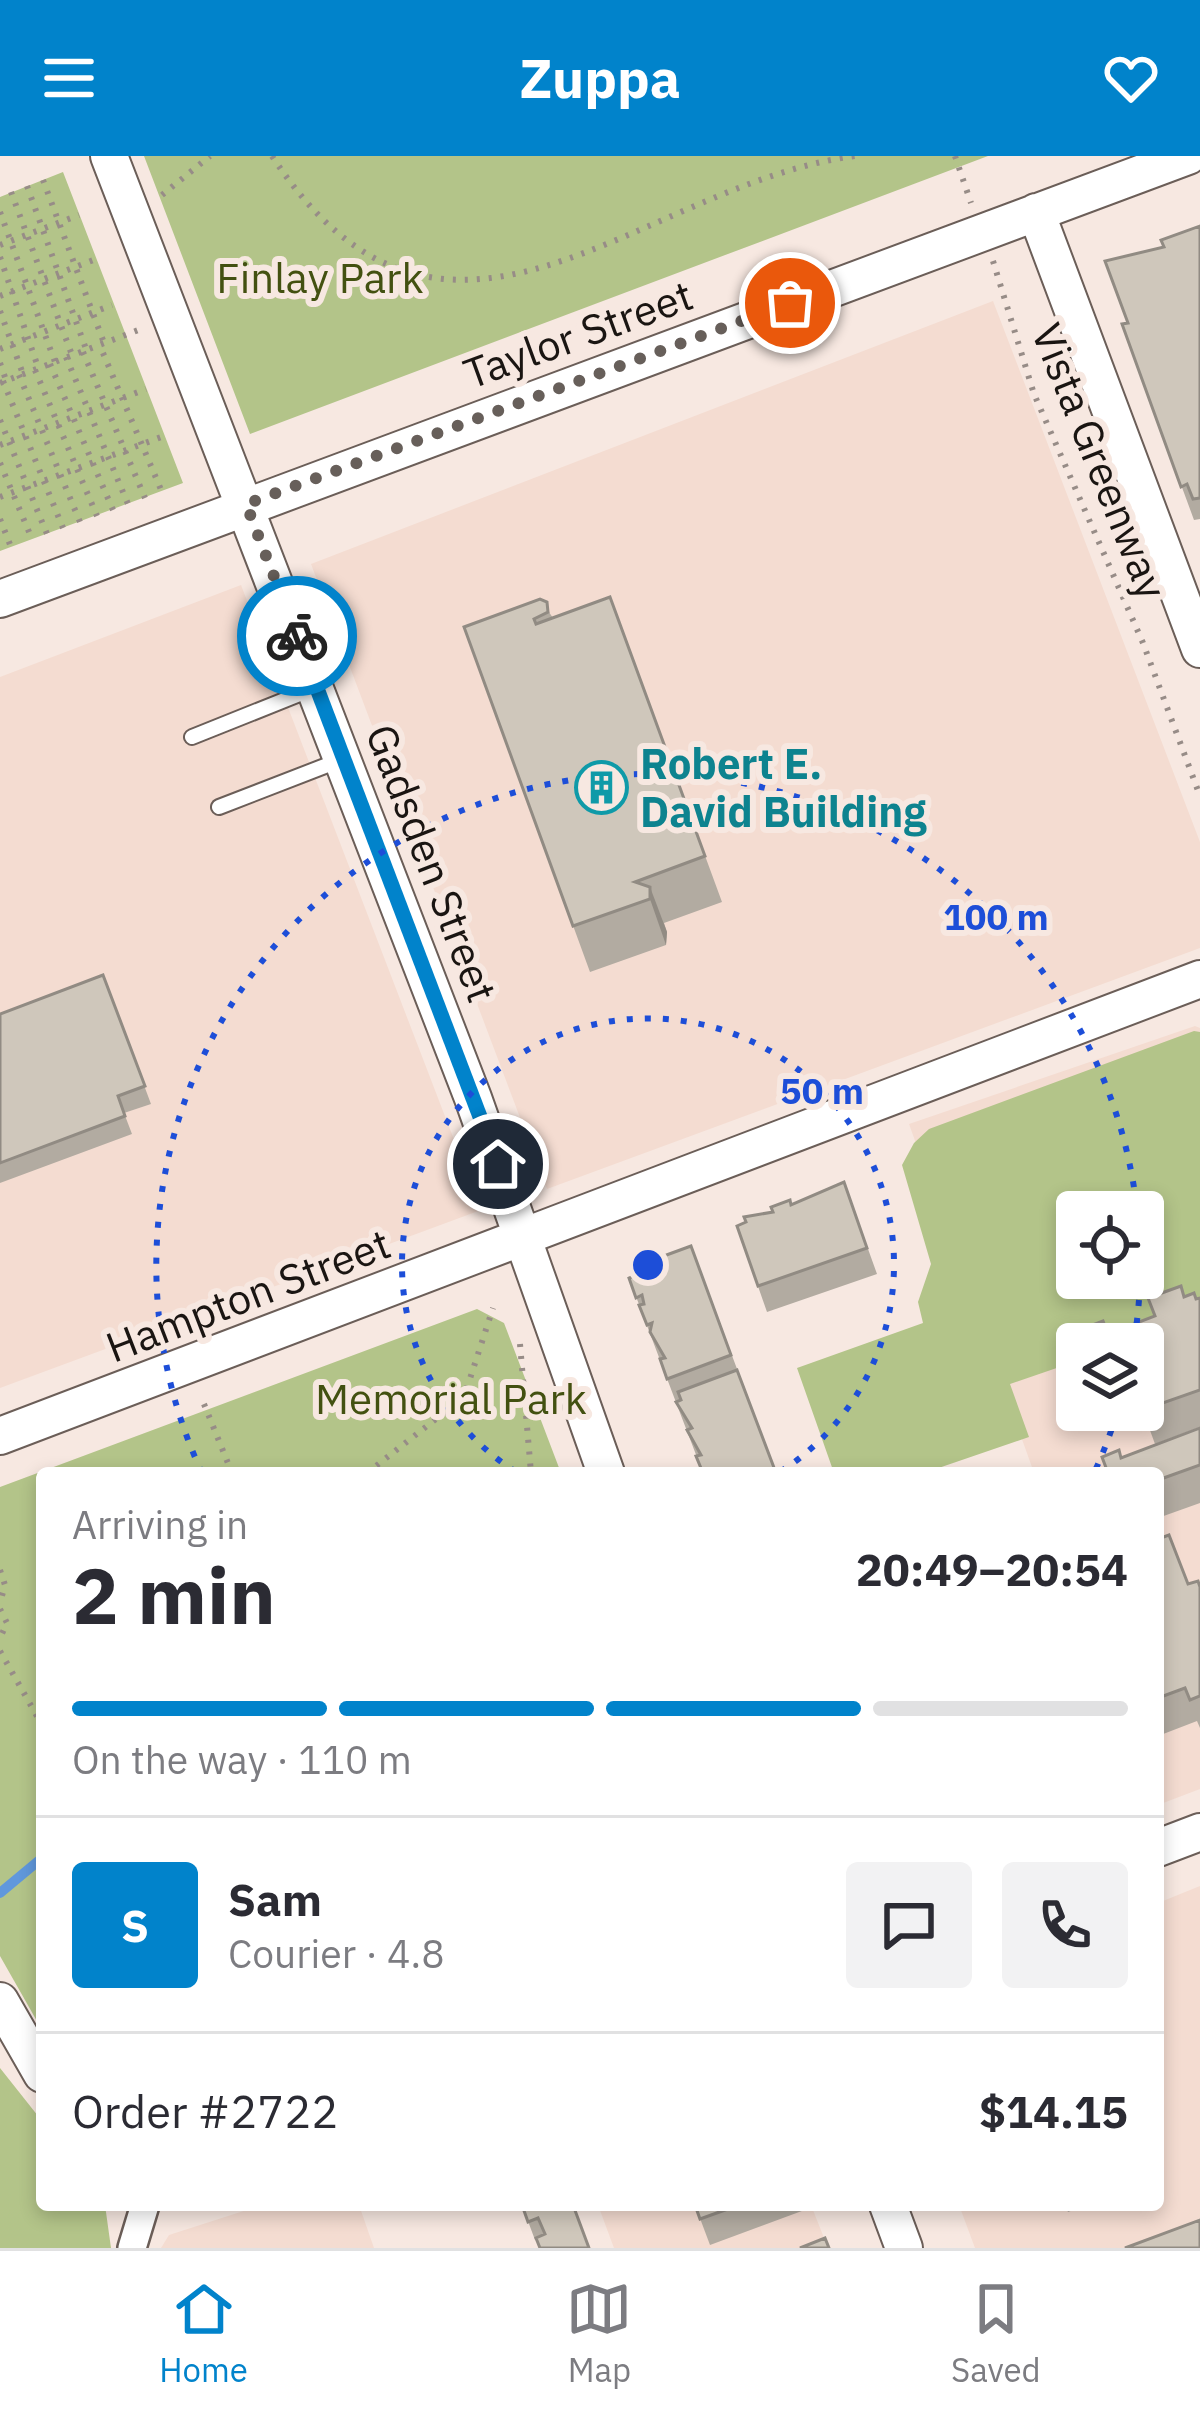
<!DOCTYPE html>
<html lang="en">
<head>
<meta charset="utf-8">
<style>
  body { margin:0; font-family:"IBM Plex Sans",sans-serif; background:#f2f2f3; color:#2b2b33; height:100vh; display:flex; flex-direction:column; font-size:45px; white-space:nowrap }
  * { box-sizing:border-box; margin:0 }
  p { font-size:39px; color:#7c7c81 }
  .icon { flex:none; width:66px; height:66px; fill:none; stroke:currentColor; stroke-width:2; stroke-linecap:round; stroke-linejoin:round }
  .map { position:relative; flex:1; overflow:hidden }
  .panel { position:absolute; left:36px; top:1311px; width:1128px; height:744px; display:flex; flex-direction:column; background:#fff; border-radius:12px; box-shadow:0 6px 18px #0003 }
  .panel>* { flex:none }
  .buttons { position:absolute; left:1056px; top:1035px; display:grid; gap:24px }
  .buttons a { display:grid; place-items:center; width:108px; height:108px; border-radius:12px; background:#fff; box-shadow:0 6px 18px #0003; font-size:60px }
  .pin { position:absolute; display:grid; place-items:center; width:102px; height:102px; color:#fff; margin:-51px; border:6px solid #fff; border-radius:50%; box-shadow:0 3px 12px #0007 }
  .courier { position:absolute; display:grid; place-items:center; width:120px; height:120px; margin:-60px; border:9px solid #0183cb; border-radius:50%; background:#fff; color:#222; box-shadow:0 3px 15px #0007 }
  .head em { font-style:normal; font-weight:800 }
  .head div { display:flex; flex-direction:column-reverse }
  .head { display:flex; align-items:center; justify-content:space-between; height:204px; padding:0 36px }
  h1 { font-size:78px; font-weight:800; line-height:90px }
  .bar { display:grid; grid-template-columns:repeat(4,1fr); gap:18px 12px; align-content:center; height:144px; padding:0 36px }
  .bar i { height:15px; border-radius:9px; background:#e1e1e2 }
  .bar .on { background:#0183cb }
  .bar p { grid-column:span 4 }
  .line { display:flex; align-items:center; gap:30px; padding:0 36px; border-top:3px solid #e1e1e2 }
  .line div { flex:1 }
  .round { display:grid; place-items:center; flex:none; width:126px; height:126px; border-radius:12px; background:#f2f2f3 }
  header { display:flex; justify-content:space-between; align-items:center; height:156px; padding:0 36px; background:#0183cb; color:#fff; font-size:54px; font-weight:800 }
  .menu { display:flex; justify-content:space-around; align-items:center; height:168px; border-top:3px solid #e1e1e2; background:#fff; font-size:33px; color:#7c7c81 }
  .menu a { display:grid; justify-items:center; gap:6px }
  .menu .on { color:#0183cb }
  .map>svg:first-child { display:block }
  .commercial { fill:#f4dcd1; fill-rule:evenodd }
  .green { fill:#b3c489; fill-rule:evenodd }
  .lines { fill:none; stroke-linecap:round; stroke-linejoin:round }
  .stream { stroke:#6098dc; stroke-width:10 }
  .lane-casing { stroke:#6b5e58; stroke-width:18 }
  .street-casing { stroke:#6b5e58; stroke-width:32 }
  .secondary-casing { stroke:#6b5e58; stroke-width:40 }
  .path { stroke:#978c87; stroke-width:6; stroke-dasharray:3 9; stroke-linecap:butt }
  .lane { stroke:#fff; stroke-width:14 }
  .street { stroke:#fff; stroke-width:27 }
  .secondary { stroke:#fff; stroke-width:36 }
  .wall { fill:#b2aba1 }
  .shaded-wall { fill:#918b83 }
  .building { fill:#cfc7bb; stroke:#918b83; stroke-width:3 }
  .done { stroke:#675f5a; stroke-width:12; stroke-dasharray:0 21.6 }
  .route { stroke:#0183cb; stroke-width:15 }
  .ring { fill:none; stroke:#1d4ed8; stroke-width:6; stroke-dasharray:6 12 }
  .labels { text-anchor:middle; dominant-baseline:central; stroke-width:12; stroke-linejoin:round; paint-order:stroke }
  .park-label { font-size:42px; fill:#435111; stroke:#f7e8e1 }
  .street-label { font-size:42px; fill:#1a1512; stroke:#f7e8e1 }
  .culture-label { font-size:42px; font-weight:bold; fill:#0d838f; stroke:#f7e8e1; text-anchor:start }
  .centre { fill:#1d4ed8; stroke:#f7e8e1; stroke-width:6 }
  .ring-label { font-size:36px; text-anchor:middle; font-weight:bold; fill:#1d4ed8; stroke:#f7e8e1; stroke-width:12; stroke-linejoin:round; paint-order:stroke }
</style>
</head>
<body>
<header><svg class="icon" aria-label="menu" viewBox="0 0 24 24"><path d="M4 6h16M4 12h16M4 18h16"/></svg>Zuppa<svg class="icon" aria-label="heart" viewBox="0 0 24 24"><path d="M12 20l-8-8c-3-5 5-10 8-4 3-6 11-1 8 4z"/></svg></header>
<div class="map">
<svg width="1200" height="2092" viewBox="0 0 1200 2092">
  <rect width="100%" height="100%" fill="#f7e8e1"/>
  <!-- commercial -->
  <path class="commercial" d="M993 145 1200 686V792L547 1033 311 408Z
    M241 429 481 1054 0 1232V521Z
    M1195 870 1200 872V1633L1158 1649V1317H1028L1033 1314 909 968ZM1077 1056H1143V1122H1077ZM1077 1188H1143V1254H1077Z
    M1200 1730V2092H975L959 2049H1158V1747Z
    M262 2049H359L374 2092H161L169 2079Z
    M598 2049H811L828 2092H614Z"/>
  <!-- green -->
  <path class="green" d="M144 0H988L250 278Z
    M63 16 183 327 0 395V41Z
    M1194 875 1200 876V1157L1121 1188H1077V1205L1010 1228 1029 1281 924 1317H834L797 1212 923 1167 918 1146 931 1108 902 1009 914 987 929 973ZM1077 1056H1143V1122H1077Z
    M477 1153 504 1167 561 1317H42V1874L0 1800V1331Z
    M0 1912 42 1965V2049H105L111 2092H0Z"/>
  <g class="lines">
    <!-- stream -->
    <path class="stream" d="M0 1737 42 1702"/>
    <defs>
      <path id="lane" d="M192 581 312 533
        M219 651 343 603"/>
      <path id="street" d="M132 2092 145 2049"/>
      <path id="secondary" d="M109 0 473 942 606 1317
        M1036 56 1200 493
        M0 443 1188 0
        M0 1280 1200 823
        M1158 1692 1200 1676
        M0 1845 42 1918
        M888 2049 904 2092"/>
    </defs>
    <!-- lane casing -->
    <use href="#lane" class="lane-casing"/>
    <!-- street casing -->
    <use href="#street" class="street-casing"/>
    <!-- secondary casing -->
    <use href="#secondary" class="secondary-casing"/>
    <!-- path -->
    <path class="path" d="M272 0C445 264 639 28 855 0
      M955 0 971 47
      M43 24 104 187
      M27 30 86 193
      M11 36 72 199
      M162 39 210 0
      M0 56 55 206
      M0 89 79 59
      M0 101 38 211
      M993 105 1034 238 1143 487 1200 640
      M0 140 96 103
      M0 155 23 218
      M0 193 112 149
      M83 196 145 342
      M103 197 162 336
      M66 201 128 348
      M0 207 6 224
      M50 208 113 354
      M35 214 97 360
      M19 219 80 366
      M3 225 63 372
      M0 227 141 173
      M0 264 47 378
      M0 289 146 233
      M0 307 32 383
      M0 341 164 280
      M0 363 11 391
      M520 1188 531 1317
      M204 1248 232 1317
      M367 1317 464 1241 493 1152
      M0 1414 5 1429 0 1447
      M0 1453 7 1467 0 1482
      M0 1495 42 1569"/>
    <!-- lane -->
    <use href="#lane" class="lane"/>
    <!-- street -->
    <use href="#street" class="street"/>
    <!-- secondary -->
    <use href="#secondary" class="secondary"/>
  </g>
  <!-- wall -->
  <path class="wall" d="M1200 70V363L1194 364 1122 168 1127 167 1164 91Z
    M610 441 722 746 664 767 667 776 666 789 590 816 464 471 540 443 553 462Z
    M103 819 151 948 124 957 132 978 0 1027V858Z
    M844 1026 877 1118 767 1156 737 1070 792 1049Z
    M691 1090 776 1317H703L677 1249 629 1122Z
    M1184 1141 1196 1143 1200 1142V1271L1155 1288 1144 1258 1109 1271 1103 1254H1143V1188L1108 1178 1154 1160Z
    M1200 1272V1347L1158 1362V1317L1121 1302Z
    M1158 1383 1188 1428 1200 1431V1572L1197 1565 1158 1580Z
    M522 2049 589 2092 535 2084Z
    M695 2049H809L810 2052 710 2089Z
    M1065 2049H1086L1068 2056Z"/>
  <!-- shaded-wall -->
  <path class="shaded-wall" d="M650 731 667 776 666 789 650 743Z"/>
  <!-- building -->
  <path class="building" d="M1200 70V342L1193 343 1187 328 1181 331 1122 168 1128 167 1105 105 1164 91 1161 84Z
    M610 441 705 700 635 726 650 731V743L573 770 464 471 540 443 547 446 548 456 534 463 536 468Z
    M103 819 145 930 118 940 125 960 0 1007V858Z
    M844 1026 867 1092 758 1130 737 1070 746 1066 744 1061 773 1056 771 1051 790 1044 791 1049Z
    M691 1090 731 1199 667 1223 660 1203 665 1202 650 1176 652 1167 647 1169 639 1149 644 1148 642 1139 636 1142 629 1122 634 1120 631 1112Z
    M1181 1130 1184 1141 1194 1137 1196 1143 1200 1142V1234L1143 1254V1188H1079L1074 1176 1103 1165 1108 1178 1155 1160 1148 1142Z
    M737 1214 776 1317H703L696 1300 701 1299 687 1274 692 1272 676 1246 681 1244 678 1236Z
    M1200 1272V1309L1158 1324V1317H1108L1102 1301 1119 1294 1121 1302Z
    M1169 1379 1188 1428 1198 1425 1200 1431V1540L1190 1544 1185 1532 1158 1542V1383Z
    M522 2049H573L589 2092H540L536 2082 545 2078 538 2062 528 2066Z
    M695 2049H739L700 2063Z
    M1200 2064V2092H1125Z
    M825 2082 829 2092H800Z"/>
  <g class="lines">
    <!-- done -->
    <path class="done" d="M297 480 246 348 790 147"/>
    <!-- route -->
    <path class="route" d="M297 480 498 1008"/>
  </g>
  <!-- distance rings -->
  <g class="ring">
    <path d="M516 1316A246 246 0 1 1 780 1316"/>
    <path d="M1140 1126A492 492 0 0 1 1134 1186M1117 1257A492 492 0 0 1 1094 1317M202 1317A492 492 0 1 1 1137 1053"/>
  </g>
  <!-- icons -->
  <defs>
    <symbol id="building-ring" viewBox="-11 -11 22 22"><circle r="9.5" fill="#f7e8e1" stroke="#0f9aa8" stroke-width="1.5"/><path d="M-4-6H4V6H1V3H-1V6H-4ZM-2.5-4.3h1.7v1.8h-1.7ZM.8-4.3h1.7v1.8H.8ZM-2.5-1h1.7V.8h-1.7ZM.8-1h1.7V.8H.8Z" fill="#0f9aa8"/></symbol>
  </defs>
  <g fill-rule="evenodd">
    <use href="#building-ring" x="572" y="602" width="59" height="59"/>
  </g>
  <g class="labels">
    <!-- park labels -->
    <g class="park-label">
      <text x="320" y="121">Finlay Park</text>
      <text x="451" y="1242">Memorial Park</text>
    </g>
    <!-- street labels -->
    <g class="street-label">
      <text transform="translate(578 178) rotate(-20)">Taylor Street</text>
      <text transform="translate(1100 305) rotate(68)">Vista Greenway</text>
      <text transform="translate(432 707) rotate(69)">Gadsden Street</text>
      <text transform="translate(248 1139) rotate(-21)">Hampton Street</text>
    </g>
    <!-- culture labels -->
    <g class="culture-label">
      <text x="640" y="607">Robert E.<tspan x="640" dy="48">David Building</tspan></text>
    </g>
  </g>
  <circle cx="648" cy="1109" r="18" class="centre"/>
  <g class="ring-label">
    <text x="996" y="774">100 m</text>
    <text x="822" y="948">50 m</text>
  </g>
</svg>
<div class="buttons">
<a><svg class="icon" aria-label="locate" viewBox="0 0 24 24"><circle cx="12" cy="12" r="6"/><path d="M12 2v4M12 18v4M2 12h4M18 12h4"/></svg></a>
<a><svg class="icon" aria-label="layers" viewBox="0 0 24 24"><path d="M12 4l9 5-9 5-9-5zM3 14l9 5 9-5"/></svg></a>
</div>
<div class="pin" style="left:790px;top:147px;background:#ea580c"><svg class="icon" aria-label="bag" viewBox="0 0 24 24"><path d="M5 8h14l-1 12H6zM9 8a3 3 0 0 1 6 0"/></svg></div>
<div class="pin" style="left:498px;top:1008px;background:#1f2937"><svg class="icon" aria-label="home" viewBox="0 0 24 24"><path d="M3 11l9-7 9 7M6 9v11h12V9"/></svg></div>
<div class="courier" style="left:297px;top:480px"><svg class="icon" aria-label="bike" viewBox="0 0 24 24"><circle cx="6" cy="16" r="4"/><circle cx="18" cy="16" r="4"/><path d="M6 16l4-8h5l3 8M10 8l3 8H6M13 5h3"/></svg></div>
<section class="panel">
<div class="head"><div><h1>2 min</h1><p>Arriving in</p></div><em>20:49–20:54</em></div>
<div class="bar"><i class="on"></i><i class="on"></i><i class="on"></i><i></i><p>On the way · 110 m</p></div>
<div class="line" style="height:216px"><b class="round" style="background:#0183cb;color:#fff">S</b><div><b>Sam</b><p>Courier · 4.8</p></div><a class="round"><svg class="icon" aria-label="chat" viewBox="0 0 24 24"><path d="M4 5h16v11H9l-5 4z"/></svg></a><a class="round"><svg class="icon" aria-label="phone" viewBox="0 0 24 24"><path d="M5 4h4l2 5-3 2q2 4 5 5l2-3 5 2v4C11 20 4 13 5 4z"/></svg></a></div>
<div class="line" style="height:156px"><div>Order #2722</div><b>$14.15</b></div>
</section>
</div>
<nav class="menu">
<a class="on"><svg class="icon" aria-label="home" viewBox="0 0 24 24"><path d="M3 11l9-7 9 7M6 9v11h12V9"/></svg>Home</a>
<a><svg class="icon" aria-label="map" viewBox="0 0 24 24"><path d="M3 6l6-2 6 2 6-2v14l-6 2-6-2-6 2zM9 4v14M15 6v14"/></svg>Map</a>
<a><svg class="icon" aria-label="saved" viewBox="0 0 24 24"><path d="M7 4h10v16l-5-4-5 4z"/></svg>Saved</a>
</nav>
</body>
</html>
